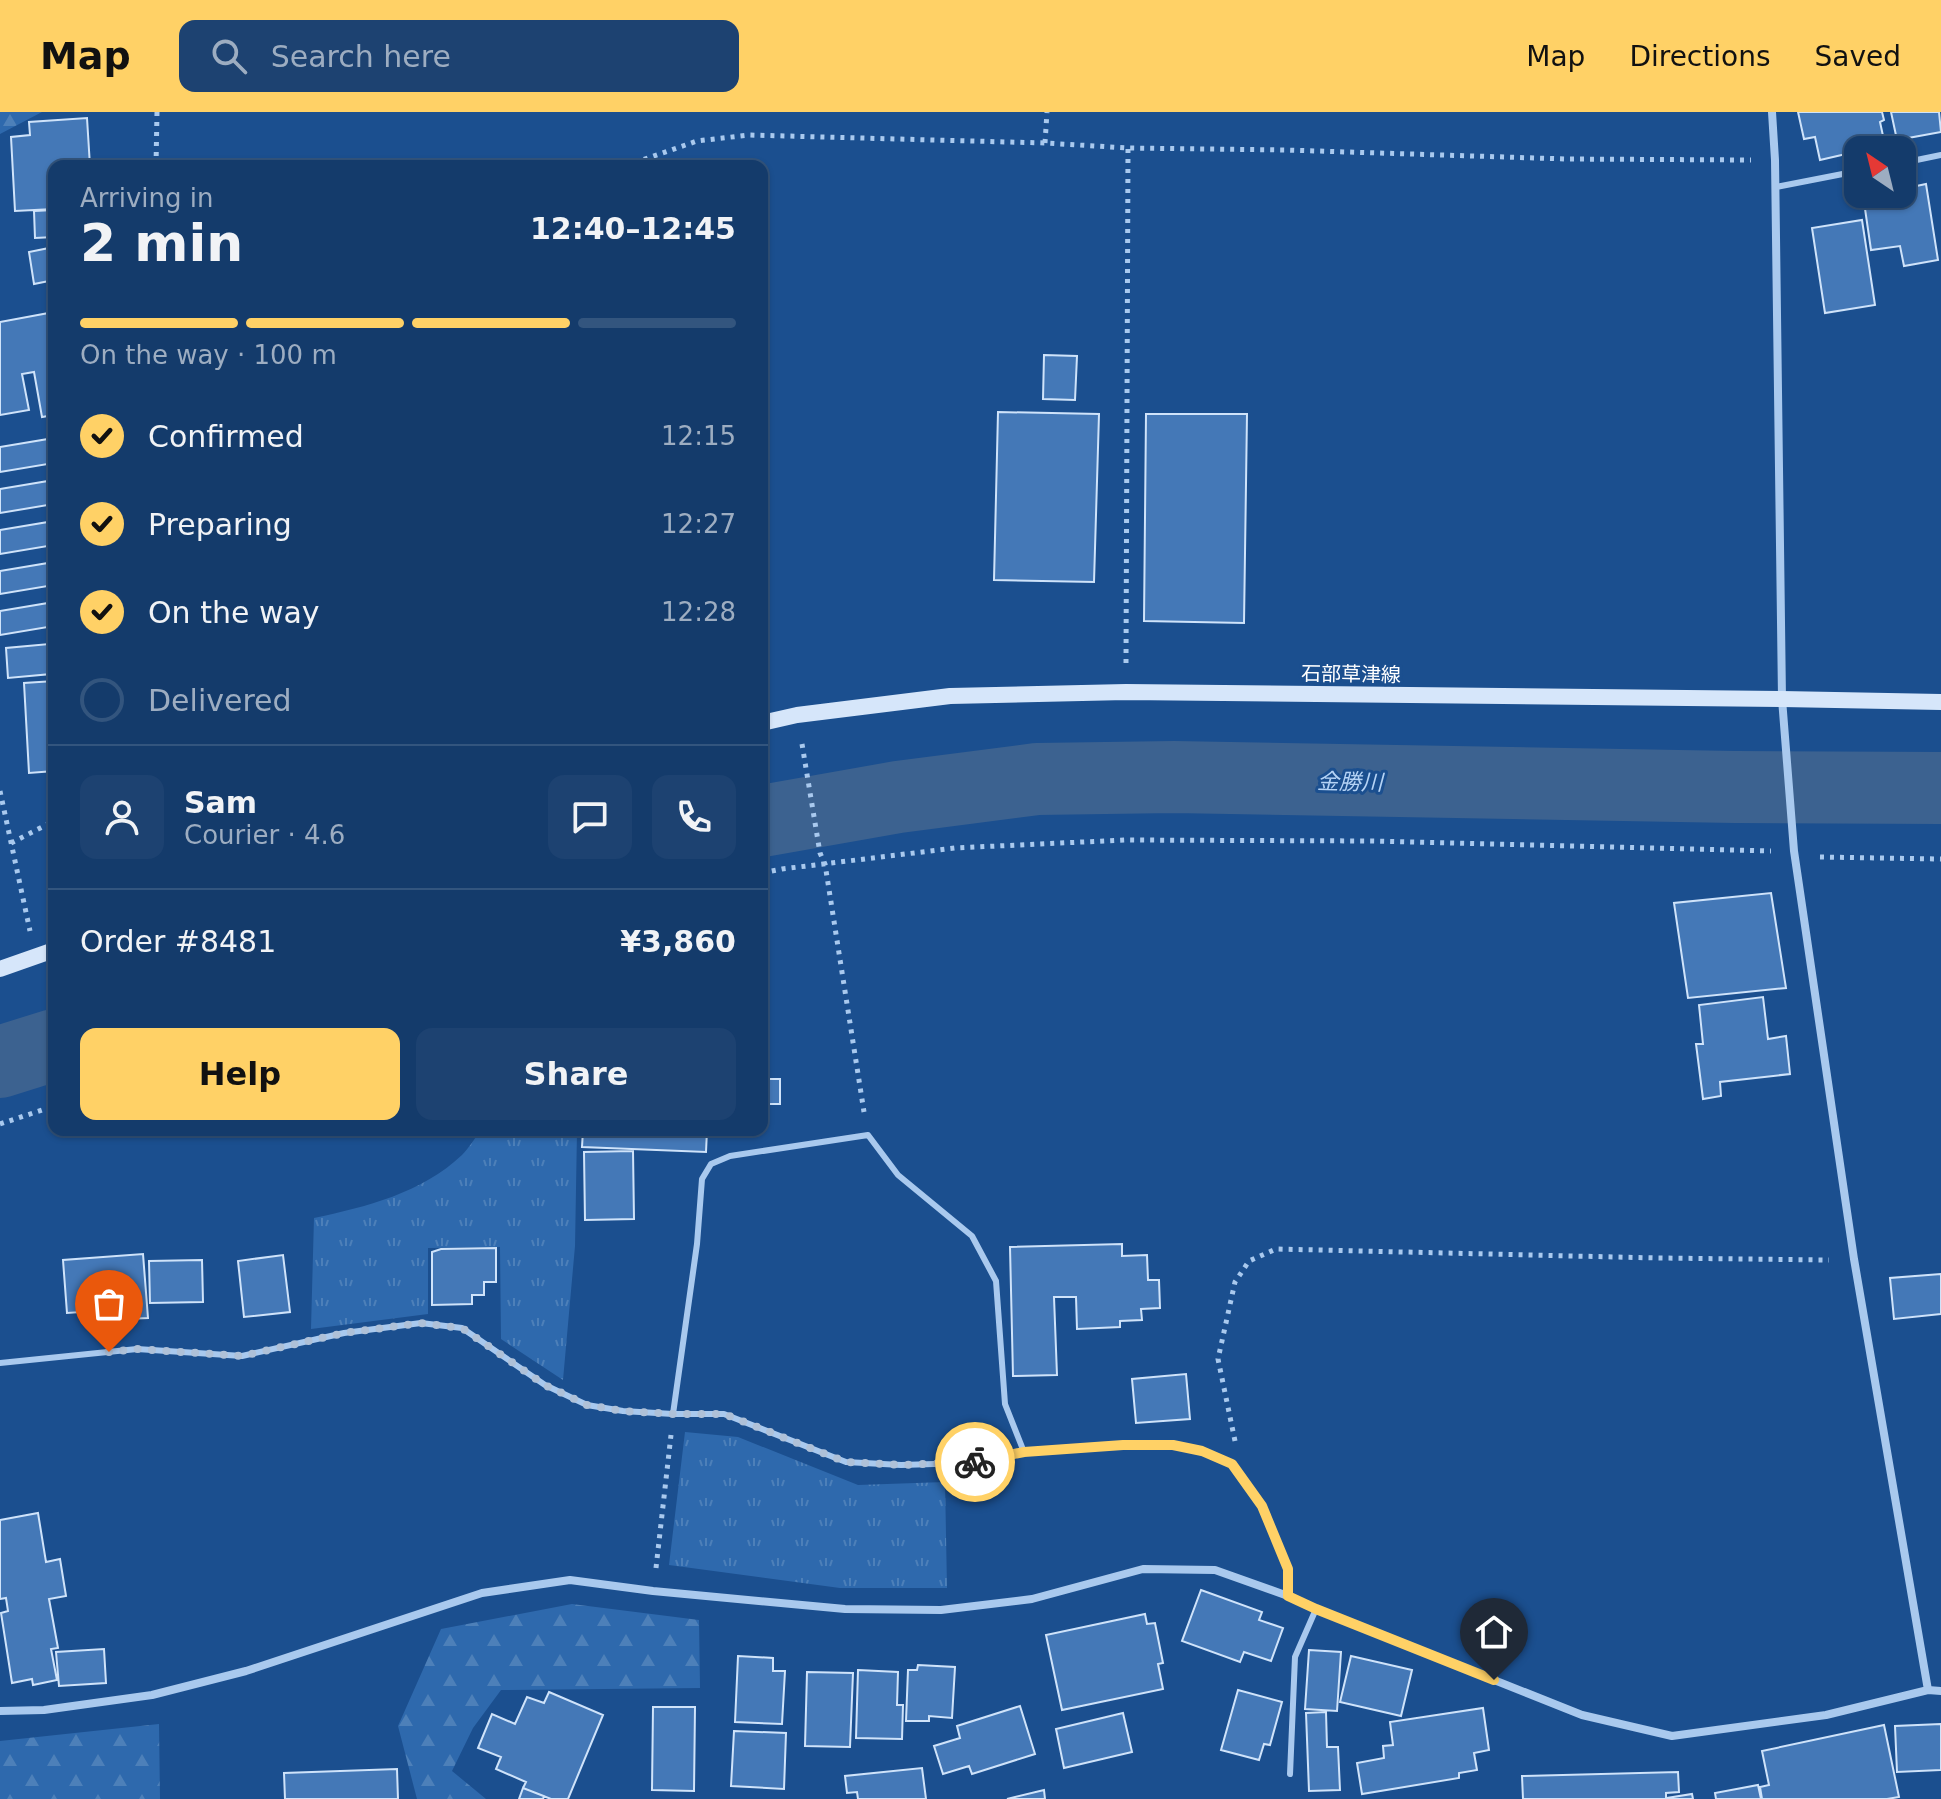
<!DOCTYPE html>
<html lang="en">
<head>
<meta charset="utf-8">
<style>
  body { margin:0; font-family:"DejaVu Sans","Noto Sans JP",sans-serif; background:#1d4271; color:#f1f3f6; height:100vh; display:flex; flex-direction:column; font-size:30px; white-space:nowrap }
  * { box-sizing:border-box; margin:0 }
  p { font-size:26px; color:#9dadc1 }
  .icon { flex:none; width:44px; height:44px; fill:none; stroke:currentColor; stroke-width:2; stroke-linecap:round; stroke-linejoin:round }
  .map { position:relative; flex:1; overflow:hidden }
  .panel { position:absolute; left:48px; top:48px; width:720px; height:976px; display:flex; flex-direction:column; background:#143b6b; border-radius:16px; box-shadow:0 2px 6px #0004,0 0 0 2px #33557e }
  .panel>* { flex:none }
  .needle { width:52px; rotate:325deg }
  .fabs { position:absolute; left:1844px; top:24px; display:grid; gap:16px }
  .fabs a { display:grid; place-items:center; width:72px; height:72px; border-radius:16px; background:#143b6b; box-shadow:0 2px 6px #0004,0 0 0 2px #33557e; font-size:40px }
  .pin { position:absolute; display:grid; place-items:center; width:68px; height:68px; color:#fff; margin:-82px -34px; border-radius:50% 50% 50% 0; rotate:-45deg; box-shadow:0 0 8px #0007 }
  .pin .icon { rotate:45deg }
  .courier { position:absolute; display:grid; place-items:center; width:80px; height:80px; margin:-40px; border:6px solid #ffd166; border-radius:50%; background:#fff; color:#222; box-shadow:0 2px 10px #0007 }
  .head em { font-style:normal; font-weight:700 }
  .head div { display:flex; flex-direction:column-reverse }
  .head { display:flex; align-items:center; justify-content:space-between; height:136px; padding:0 32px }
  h1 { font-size:52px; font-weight:700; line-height:60px }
  .bar { display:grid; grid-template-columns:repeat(4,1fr); gap:12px 8px; align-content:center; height:96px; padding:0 32px }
  .bar i { height:10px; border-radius:6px; background:#33557e }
  .bar .current { background:#ffd166 }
  .bar p { grid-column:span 4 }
  .line { display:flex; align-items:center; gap:20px; padding:0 32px; border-top:2px solid #33557e }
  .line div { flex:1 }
  .round { display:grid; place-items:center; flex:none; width:84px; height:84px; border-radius:16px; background:#1d4271 }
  ol { padding:0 32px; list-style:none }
  li { display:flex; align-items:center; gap:24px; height:88px }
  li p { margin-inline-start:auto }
  li .icon { padding:8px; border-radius:50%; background:#ffd166; color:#111; stroke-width:4 }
  li:last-child { color:#9dadc1 }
  li i { width:44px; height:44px; border:4px solid #33557e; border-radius:50% }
  .primary-button { display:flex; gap:16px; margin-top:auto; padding:16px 32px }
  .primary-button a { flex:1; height:92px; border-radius:16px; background:#ffd166; color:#111; font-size:32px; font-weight:700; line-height:92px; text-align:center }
  .primary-button a+a { background:#1d4271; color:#f1f3f6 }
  header { display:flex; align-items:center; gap:48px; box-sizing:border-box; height:112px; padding:0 40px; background:#ffd166; color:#111 }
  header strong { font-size:38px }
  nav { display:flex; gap:44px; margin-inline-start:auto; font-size:28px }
  .search { width:560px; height:72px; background:#1d4271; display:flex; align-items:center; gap:20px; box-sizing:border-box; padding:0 28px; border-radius:16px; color:#9dadc1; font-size:30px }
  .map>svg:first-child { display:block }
  .grass { fill:url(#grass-tufts) }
  .forest { fill:url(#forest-firs) }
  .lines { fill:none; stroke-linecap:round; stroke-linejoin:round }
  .river { stroke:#3c6290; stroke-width:72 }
  .building { fill:#4478b7; stroke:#cfe3fa; stroke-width:2 }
  .path { stroke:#a9c9ee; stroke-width:5; stroke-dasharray:4 6; stroke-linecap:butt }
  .lane { stroke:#a9c9ee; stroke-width:6 }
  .street { stroke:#a9c9ee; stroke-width:8 }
  .secondary { stroke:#d6e6fa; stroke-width:16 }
  .done { stroke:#afc1d8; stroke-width:8; stroke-dasharray:0 14.4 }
  .route { stroke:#ffd166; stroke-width:10 }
  .labels { text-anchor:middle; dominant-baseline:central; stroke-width:6; stroke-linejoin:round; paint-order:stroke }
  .street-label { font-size:20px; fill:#fff; stroke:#1b4f8f }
  .water-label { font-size:22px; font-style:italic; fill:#b5d3f5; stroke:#1b4f8f }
</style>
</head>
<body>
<header>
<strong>Map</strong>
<div class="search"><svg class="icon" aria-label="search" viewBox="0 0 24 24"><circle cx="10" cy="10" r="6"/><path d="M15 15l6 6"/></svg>Search here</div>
<nav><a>Map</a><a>Directions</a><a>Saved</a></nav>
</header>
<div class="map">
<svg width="1941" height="1687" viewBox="0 0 1941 1687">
  <defs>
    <pattern id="grass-tufts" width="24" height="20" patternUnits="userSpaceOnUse" patternTransform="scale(2)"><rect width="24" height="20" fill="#2e69ad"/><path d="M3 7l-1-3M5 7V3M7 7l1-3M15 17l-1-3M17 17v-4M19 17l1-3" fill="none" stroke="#4d80b9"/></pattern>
    <pattern id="forest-firs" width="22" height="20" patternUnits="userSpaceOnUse" patternTransform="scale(2)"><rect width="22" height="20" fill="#2e69ad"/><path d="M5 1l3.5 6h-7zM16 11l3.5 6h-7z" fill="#4d80b9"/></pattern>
  </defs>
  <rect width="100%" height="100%" fill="#1b4f8f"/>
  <!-- grass -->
  <path class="grass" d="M481 1018H577L575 1134 563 1268 501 1227 500 1135 428 1136V1202L311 1217 314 1106C366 1095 422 1081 462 1043 469 1036 475 1026 481 1018Z
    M685 1320 738 1325 858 1373 945 1370 947 1476H840L669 1453Z"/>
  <!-- forest -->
  <path class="forest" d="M0 0H42L0 22Z
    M572 1492 699 1508 700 1576 501 1578 473 1616 452 1659 486 1687H417L398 1614 441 1517Z
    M159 1612 160 1687H0V1629Z"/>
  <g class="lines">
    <!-- river -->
    <path class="river" d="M762 709 898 685 1037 667 1174 665 1735 675 1941 676
      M0 950 54 933"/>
  </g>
  <!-- building -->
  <path class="building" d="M1798 0H1882L1884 8 1880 10 1885 33 1820 48 1815 25 1804 27Z
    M1891 0H1939L1941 20 1897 28Z
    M87 6 90 54H54V97L15 99 11 25 30 23 29 10Z
    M1926 72 1938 148 1904 154 1900 134 1871 138 1863 83 1902 82V77Z
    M54 98V125L35 126 34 99Z
    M1862 108 1875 193 1825 201 1812 116Z
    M49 136 54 168 34 172 29 140Z
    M54 200V303L42 305 34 260 22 262 29 298 0 303V210Z
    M1044 243 1077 244 1075 288 1043 287Z
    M998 300 1099 302 1094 470 994 468Z
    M1146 302H1247L1244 511 1144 509Z
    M54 326V351L0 360V335Z
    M54 368V392L0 401V377Z
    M54 409V433L0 442V418Z
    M54 450V473L0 482V459Z
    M54 490V514L0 523V499Z
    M49 532 51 562 8 566 6 536Z
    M54 569V659L29 661 24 571Z
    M1771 781 1786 876 1688 886 1674 791Z
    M1763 885 1768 927 1786 924 1790 962 1720 970 1721 984 1703 987 1696 932H1703L1699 893Z
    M762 967H780V992H762Z
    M583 1018H707L706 1040 582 1035Z
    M633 1039 634 1107 585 1108 584 1040Z
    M1122 1132V1144L1147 1143 1148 1168H1159L1160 1196 1141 1197 1142 1208 1120 1209V1215L1077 1217 1076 1185H1054L1057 1263 1013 1264 1010 1135Z
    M496 1136V1170H484V1183H472V1192L432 1193V1140L441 1137Z
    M143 1142 148 1206 125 1207 124 1197 67 1201 63 1148Z
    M283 1143 290 1200 244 1205 238 1149Z
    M202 1148 203 1190 150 1191 149 1149Z
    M1941 1162V1202L1894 1207 1890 1166Z
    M1186 1262 1190 1307 1136 1311 1132 1267Z
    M38 1401 46 1450 60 1447 66 1484 49 1487 58 1536 51 1537 57 1568 33 1573 32 1567 12 1571 1 1501 8 1499 6 1486 0 1487V1408Z
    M1201 1478 1262 1500 1259 1508 1283 1516 1271 1549 1244 1540 1240 1550 1182 1529Z
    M1145 1502 1147 1512 1155 1511 1163 1551 1158 1552 1163 1577 1062 1598 1046 1523Z
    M104 1537 106 1571 59 1574 56 1540Z
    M1309 1538 1341 1540 1337 1599 1305 1597Z
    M738 1544 773 1546V1559H785L782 1612 735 1610Z
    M1351 1544 1412 1558 1401 1604 1340 1590Z
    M918 1553 955 1555 952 1606 929 1604V1609H906L908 1558H917Z
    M858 1558 898 1560 897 1593H903L902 1627 856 1626Z
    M807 1560 853 1561 850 1635 805 1634Z
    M1238 1578 1282 1590 1270 1633 1264 1632 1259 1648 1221 1638Z
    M549 1580 603 1603 568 1687H551L523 1676 526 1670 496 1657 501 1645 478 1636 492 1602 515 1612 527 1585 544 1591Z
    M1020 1594 1035 1642 972 1662 969 1654 943 1662 934 1634 960 1626 957 1614Z
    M653 1595H695L694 1679 652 1678Z
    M1483 1596 1489 1638 1474 1641 1477 1658 1459 1661V1666L1362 1682 1357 1651 1384 1646 1383 1634 1393 1633 1390 1610Z
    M1326 1600 1327 1635H1338L1340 1678 1309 1679 1306 1601Z
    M1123 1601 1132 1640 1064 1656 1056 1617Z
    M1941 1612V1658L1897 1660 1895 1614Z
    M1884 1613 1899 1685 1887 1687H1762L1760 1675 1769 1673 1762 1639Z
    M734 1619 786 1621 784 1677 731 1674Z
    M922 1656 926 1687H858L857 1680 847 1681 845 1664Z
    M397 1657 398 1687H285L284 1661Z
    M1678 1660 1679 1680 1666 1681V1687H1523L1522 1664Z
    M1758 1673 1761 1687H1716L1715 1681Z
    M523 1676 544 1684 543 1687H519Z
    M1044 1678 1045 1687H1007Z
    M1692 1682 1693 1687H1668L1667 1686Z"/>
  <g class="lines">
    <!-- path -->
    <path class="path" d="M1045 31 1047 0
      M156 54 157 0
      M625 54 697 29 749 23 1045 31 1128 36 1285 38 1567 47 1751 48
      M1126 551 1128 36
      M802 632 820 741 825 752 864 1000
      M0 679 30 819
      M11 731 54 709
      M1820 745 1941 747
      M762 761 782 757 955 736 1125 728 1373 729 1771 739
      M0 1012 54 994
      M1235 1329 1218 1247 1235 1170 1249 1149 1276 1137 1658 1146 1829 1148
      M656 1456 671 1323"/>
    <!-- lane -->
    <path class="lane" d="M1902 51 1941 43
      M1776 75 1858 59
      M0 1251 137 1237 242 1244 344 1221 421 1211 462 1216 545 1273 587 1293 623 1299 673 1302H724L846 1350 901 1353 968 1351 1024 1340 1123 1333H1173L1202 1339 1232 1352 1262 1394 1288 1457V1484
      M673 1302 697 1132 702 1067 711 1052 730 1044 868 1023 898 1063 972 1124 996 1169 1005 1292 1024 1340
      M1290 1662 1295 1545 1316 1497"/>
    <!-- street -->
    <path class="street" d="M1772 0 1775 48 1782 587 1794 739 1854 1147 1928 1578
      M0 1599 44 1598 152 1583 246 1559 482 1481 570 1468 653 1479 845 1497 941 1498 1032 1487 1143 1457 1215 1458 1288 1484 1316 1497 1582 1603 1672 1624 1826 1603 1928 1578 1941 1579"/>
    <!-- secondary -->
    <path class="secondary" d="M762 611 797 603 950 584 1126 580 1782 587 1941 590
      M0 857 54 838"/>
  </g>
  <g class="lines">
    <!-- done -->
    <path class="done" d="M109 1240 137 1237 242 1244 344 1221 421 1211 462 1216 545 1273 587 1293 623 1299 673 1302H724L846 1350 901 1353 975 1350"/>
    <!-- route -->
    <path class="route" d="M975 1350 1024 1340 1123 1333H1173L1202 1339 1232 1352 1262 1394 1288 1457V1484L1316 1497 1494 1568"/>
  </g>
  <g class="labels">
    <!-- street labels -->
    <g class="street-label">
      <text transform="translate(1351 562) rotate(1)">石部草津線</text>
    </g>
    <!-- water labels -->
    <g class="water-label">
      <text transform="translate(1350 670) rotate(1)">金勝川</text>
    </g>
  </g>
</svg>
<div class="fabs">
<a><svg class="needle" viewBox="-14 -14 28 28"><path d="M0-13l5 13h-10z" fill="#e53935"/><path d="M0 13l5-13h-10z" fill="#9dadc1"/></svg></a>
</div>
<div class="pin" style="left:109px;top:1240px;background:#ea580c"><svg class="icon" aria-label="bag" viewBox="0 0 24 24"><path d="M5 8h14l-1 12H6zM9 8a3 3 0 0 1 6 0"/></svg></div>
<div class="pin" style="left:1494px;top:1568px;background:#1f2937"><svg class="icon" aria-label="home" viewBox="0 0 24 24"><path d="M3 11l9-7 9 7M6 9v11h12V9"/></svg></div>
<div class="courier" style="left:975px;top:1350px"><svg class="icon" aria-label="bike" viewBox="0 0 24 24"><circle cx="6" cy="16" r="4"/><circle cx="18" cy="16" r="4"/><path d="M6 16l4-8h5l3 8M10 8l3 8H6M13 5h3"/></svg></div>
<section class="panel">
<div class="head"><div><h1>2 min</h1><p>Arriving in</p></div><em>12:40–12:45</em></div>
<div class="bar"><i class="current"></i><i class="current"></i><i class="current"></i><i></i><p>On the way · 100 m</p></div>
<ol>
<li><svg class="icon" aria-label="check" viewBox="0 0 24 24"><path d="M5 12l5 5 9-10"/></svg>Confirmed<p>12:15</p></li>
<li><svg class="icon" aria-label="check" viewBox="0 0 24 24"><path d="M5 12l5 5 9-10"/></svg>Preparing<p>12:27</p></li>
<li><svg class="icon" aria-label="check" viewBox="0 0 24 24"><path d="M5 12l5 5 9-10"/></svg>On the way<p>12:28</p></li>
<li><i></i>Delivered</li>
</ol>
<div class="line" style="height:144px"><a class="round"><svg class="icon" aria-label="person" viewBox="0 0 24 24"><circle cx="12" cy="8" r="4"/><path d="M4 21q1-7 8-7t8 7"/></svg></a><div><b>Sam</b><p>Courier · 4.6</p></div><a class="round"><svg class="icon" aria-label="chat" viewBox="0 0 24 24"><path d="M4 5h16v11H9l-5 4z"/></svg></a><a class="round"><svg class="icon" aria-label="phone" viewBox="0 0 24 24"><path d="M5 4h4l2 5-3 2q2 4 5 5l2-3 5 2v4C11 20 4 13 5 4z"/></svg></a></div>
<div class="line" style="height:104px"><div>Order #8481</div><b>¥3,860</b></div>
<div class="primary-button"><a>Help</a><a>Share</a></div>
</section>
</div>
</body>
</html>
